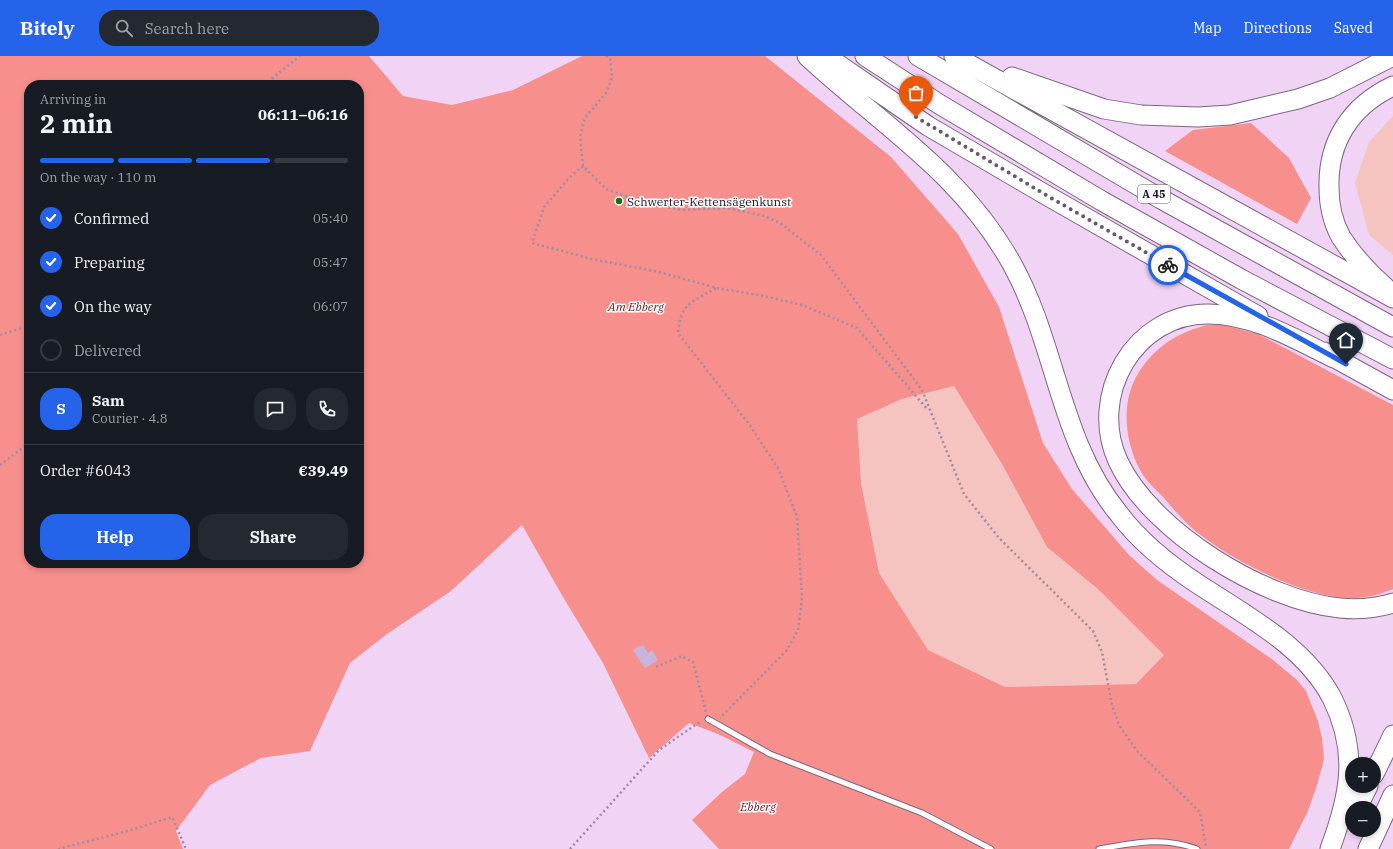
<!DOCTYPE html>
<html lang="en">
<head>
<meta charset="utf-8">
<style>
  body { margin:0; font-family:"IBM Plex Serif",serif; background:#242831; color:#f1f3f6; height:100vh; display:flex; flex-direction:column; font-size:15px; white-space:nowrap }
  * { box-sizing:border-box; margin:0 }
  p { font-size:13px; color:#9ea1a6 }
  .icon { flex:none; width:22px; height:22px; fill:none; stroke:currentColor; stroke-width:2; stroke-linecap:round; stroke-linejoin:round }
  .map { position:relative; flex:1; overflow:hidden }
  .details { position:absolute; left:24px; top:24px; width:340px; height:488px; display:flex; flex-direction:column; background:#171b24; border-radius:16px; box-shadow:0 2px 6px #0003 }
  .details>* { flex:none }
  .fabs { position:absolute; left:1345px; top:701px; display:grid; gap:8px }
  .fabs a { display:grid; place-items:center; width:36px; height:36px; border-radius:50%; background:#171b24; box-shadow:0 2px 6px #0003; font-size:20px }
  .pin { position:absolute; display:grid; place-items:center; width:34px; height:34px; color:#fff; margin:-41px -17px; border-radius:50% 50% 50% 0; rotate:-45deg; box-shadow:0 0 4px #0007 }
  .pin .icon { rotate:45deg }
  .courier { position:absolute; display:grid; place-items:center; width:40px; height:40px; margin:-20px; border:3px solid #2563eb; border-radius:50%; background:#fff; color:#222; box-shadow:0 1px 5px #0007 }
  .head em { font-style:normal; font-weight:700 }
  .head div { display:flex; flex-direction:column-reverse }
  .head { display:flex; align-items:center; justify-content:space-between; height:68px; padding:0 16px }
  h1 { font-size:26px; font-weight:700; line-height:30px }
  .bar { display:grid; grid-template-columns:repeat(4,1fr); gap:6px 4px; align-content:center; height:48px; padding:0 16px }
  .bar i { height:5px; border-radius:3px; background:#363941 }
  .bar .active { background:#2563eb }
  .bar p { grid-column:span 4 }
  .line { display:flex; align-items:center; gap:10px; padding:0 16px; border-top:1px solid #363941 }
  .line div { flex:1 }
  .round { display:grid; place-items:center; flex:none; width:42px; height:42px; border-radius:16px; background:#242831 }
  ol { padding:0 16px; list-style:none }
  li { display:flex; align-items:center; gap:12px; height:44px }
  li p { margin-inline-start:auto }
  li .icon { padding:4px; border-radius:50%; background:#2563eb; color:#fff; stroke-width:4 }
  li:last-child { color:#9ea1a6 }
  li i { width:22px; height:22px; border:2px solid #363941; border-radius:50% }
  .primary-button { display:flex; gap:8px; margin-top:auto; padding:8px 16px }
  .primary-button a { flex:1; height:46px; border-radius:16px; background:#2563eb; color:#fff; font-size:16px; font-weight:700; line-height:46px; text-align:center }
  .primary-button a+a { background:#242831; color:#f1f3f6 }
  header { display:flex; align-items:center; gap:24px; box-sizing:border-box; height:56px; padding:0 20px; background:#2563eb; color:#fff }
  header strong { font-size:19px }
  nav { display:flex; gap:22px; margin-inline-start:auto; font-size:14px }
  .search { width:280px; height:36px; background:#242831; display:flex; align-items:center; gap:10px; box-sizing:border-box; padding:0 14px; border-radius:16px; color:#9ea1a6; font-size:15px }
  .map>svg:first-child { display:block }
  .green { fill:#f5c3c0 }
  .forest { fill:#f7908d; fill-rule:evenodd }
  .building { fill:#c5b6dd }
  .lines { fill:none; stroke-linecap:round; stroke-linejoin:round }
  .lane-casing { stroke:#7e6482; stroke-width:7 }
  .highway-casing { stroke:#7e6482; stroke-width:21 }
  .path { stroke:#a18aa4; stroke-width:2.5; stroke-dasharray:2 3; stroke-linecap:butt }
  .lane { stroke:#fff; stroke-width:5 }
  .highway { stroke:#fff; stroke-width:19 }
  .done { stroke:#69586c; stroke-width:4; stroke-dasharray:0 7.2 }
  .route { stroke:#2563eb; stroke-width:5 }
  .poi-dot { fill:#1d6f17; stroke:#fff; stroke-width:1.5 }
  .labels { text-anchor:middle; dominant-baseline:central; stroke-width:3; stroke-linejoin:round; paint-order:stroke }
  .shield { fill:#fff; stroke:#635c64; stroke-width:1 }
  .shield-label { font-size:11px; font-weight:bold; fill:#201622 }
  .poi-label { font-size:12px; fill:#201622; stroke:#fff; text-anchor:start }
  .park-label { font-size:12px; font-style:italic; fill:#69191d; stroke:#fff }
</style>
</head>
<body>
<header>
<strong>Bitely</strong>
<div class="search"><svg class="icon" aria-label="search" viewBox="0 0 24 24"><circle cx="10" cy="10" r="6"/><path d="M15 15l6 6"/></svg>Search here</div>
<nav><a>Map</a><a>Directions</a><a>Saved</a></nav>
</header>
<div class="map">
<svg width="1393" height="793" viewBox="0 0 1393 793">
  <rect width="100%" height="100%" fill="#f1d3f5"/>
  <!-- green -->
  <path class="green" d="M1393 60V199L1369 179 1355 127 1369 86Z
    M954 330 1002 408 1047 491 1099 534 1164 599 1136 628 1005 631 928 594 879 517 861 427 856 362 902 343Z"/>
  <!-- forest -->
  <path class="forest" d="M0 0H369L403 40 452 49 513 34 582 0H765L891 101 958 178 999 251 1043 387 1072 433 1129 499 1157 524 1273 604 1297 624 1306 635 1318 665 1322 682 1324 703 1318 726 1308 755 1289 793H719L692 764 722 736 745 718 754 696 718 678 689 667 649 702 603 607 563 541 522 469 451 535 387 578 350 607 310 695 261 702 210 729 176 775 183 793H0ZM29 29H359V507H29ZM954 330 1002 408 1047 491 1099 534 1164 599 1136 628 1005 631 928 594 879 517 861 427 857 363 902 343Z
    M1251 67 1289 102 1311 142 1297 168 1165 95 1193 74Z
    M1207 269H1223L1258 278 1393 349V533C1381 538 1368 542 1355 542 1310 544 1237 507 1202 480 1188 470 1175 455 1164 442 1155 433 1144 423 1139 412 1124 382 1121 344 1139 316 1156 290 1177 277 1207 269Z"/>
  <!-- building -->
  <path class="building" d="M643 589 648 597 652 594 658 604 645 612 633 594Z"/>
  <g class="lines">
    <defs>
      <path id="lane" d="M708 663 770 698 922 757 991 793
        M1099 793C1133 787 1163 780 1197 793"/>
      <path id="highway" d="M807 0C881 69 961 116 1012 208 1057 289 1059 385 1119 458 1140 486 1169 509 1198 528 1245 559 1305 590 1332 642 1359 696 1350 739 1330 793
        M826 0 928 70 1046 139 1258 260
        M865 0 939 48 1102 145 1241 223 1393 303
        M918 0 1161 143 1393 271
        M954 0 1393 242
        M1012 21 1104 53 1141 59 1198 61 1230 59 1298 43 1330 32 1393 0
        M1385 231C1368 216 1353 200 1341 181 1332 165 1329 149 1329 131 1328 85 1351 50 1393 30
        M1324 296 1393 334
        M1334 302C1293 282 1255 259 1209 258 1134 257 1088 340 1118 405 1150 475 1265 545 1340 552 1358 554 1376 552 1393 547
        M1374 718 1393 679
        M1357 752 1368 730
        M1368 793 1393 739"/>
    </defs>
    <!-- lane casing -->
    <use href="#lane" class="lane-casing"/>
    <!-- highway casing -->
    <use href="#highway" class="highway-casing"/>
    <!-- path -->
    <path class="path" d="M606 0 610 2 612 22 606 37 585 62 580 81 583 110 606 133 644 147 683 154 727 152 765 160 780 167 821 199 922 334 964 438 999 482 1093 575 1102 596 1112 649 1119 669 1137 695 1200 756 1206 791
      M264 29 300 0
      M583 110 569 122 544 151 532 187 592 203 659 216 717 232 764 240 802 249 857 272 928 354
      M716 232C691 247 681 246 678 277L749 368 779 414 797 461 802 542 798 574 787 594 720 662
      M0 279 29 270
      M0 409 29 387
      M656 611 682 600 693 606 706 656
      M58 793 128 775 172 761 186 793
      M570 793 659 694 701 665"/>
    <!-- lane -->
    <use href="#lane" class="lane"/>
    <!-- highway -->
    <use href="#highway" class="highway"/>
  </g>
  <g class="lines">
    <!-- done -->
    <path class="done" d="M916 61 1046 139 1168 209"/>
    <!-- route -->
    <path class="route" d="M1168 209 1346 308"/>
  </g>
  <!-- markers -->
  <circle class="poi-dot" cx="619" cy="145" r="4"/>
  <g class="labels">
    <!-- shield labels -->
    <rect class="shield" x="1138" y="129" width="32" height="18" rx="3"/>
    <g class="shield-label">
      <text x="1154" y="138">A 45</text>
    </g>
    <!-- poi labels -->
    <g class="poi-label">
      <text x="627" y="145">Schwerter-Kettensägenkunst</text>
    </g>
    <!-- park labels -->
    <g class="park-label">
      <text x="636" y="250">Am Ebberg</text>
      <text x="758" y="750">Ebberg</text>
    </g>
  </g>
</svg>
<div class="fabs">
<a>+</a>
<a>−</a>
</div>
<div class="pin" style="left:916px;top:61px;background:#ea580c"><svg class="icon" aria-label="bag" viewBox="0 0 24 24"><path d="M5 8h14l-1 12H6zM9 8a3 3 0 0 1 6 0"/></svg></div>
<div class="pin" style="left:1346px;top:308px;background:#1f2937"><svg class="icon" aria-label="home" viewBox="0 0 24 24"><path d="M3 11l9-7 9 7M6 9v11h12V9"/></svg></div>
<div class="courier" style="left:1168px;top:209px"><svg class="icon" aria-label="bike" viewBox="0 0 24 24"><circle cx="6" cy="16" r="4"/><circle cx="18" cy="16" r="4"/><path d="M6 16l4-8h5l3 8M10 8l3 8H6M13 5h3"/></svg></div>
<section class="details">
<div class="head"><div><h1>2 min</h1><p>Arriving in</p></div><em>06:11–06:16</em></div>
<div class="bar"><i class="active"></i><i class="active"></i><i class="active"></i><i></i><p>On the way · 110 m</p></div>
<ol>
<li><svg class="icon" aria-label="check" viewBox="0 0 24 24"><path d="M5 12l5 5 9-10"/></svg>Confirmed<p>05:40</p></li>
<li><svg class="icon" aria-label="check" viewBox="0 0 24 24"><path d="M5 12l5 5 9-10"/></svg>Preparing<p>05:47</p></li>
<li><svg class="icon" aria-label="check" viewBox="0 0 24 24"><path d="M5 12l5 5 9-10"/></svg>On the way<p>06:07</p></li>
<li><i></i>Delivered</li>
</ol>
<div class="line" style="height:72px"><b class="round" style="background:#2563eb;color:#fff">S</b><div><b>Sam</b><p>Courier · 4.8</p></div><a class="round"><svg class="icon" aria-label="chat" viewBox="0 0 24 24"><path d="M4 5h16v11H9l-5 4z"/></svg></a><a class="round"><svg class="icon" aria-label="phone" viewBox="0 0 24 24"><path d="M5 4h4l2 5-3 2q2 4 5 5l2-3 5 2v4C11 20 4 13 5 4z"/></svg></a></div>
<div class="line" style="height:52px"><div>Order #6043</div><b>€39.49</b></div>
<div class="primary-button"><a>Help</a><a>Share</a></div>
</section>
</div>
</body>
</html>
